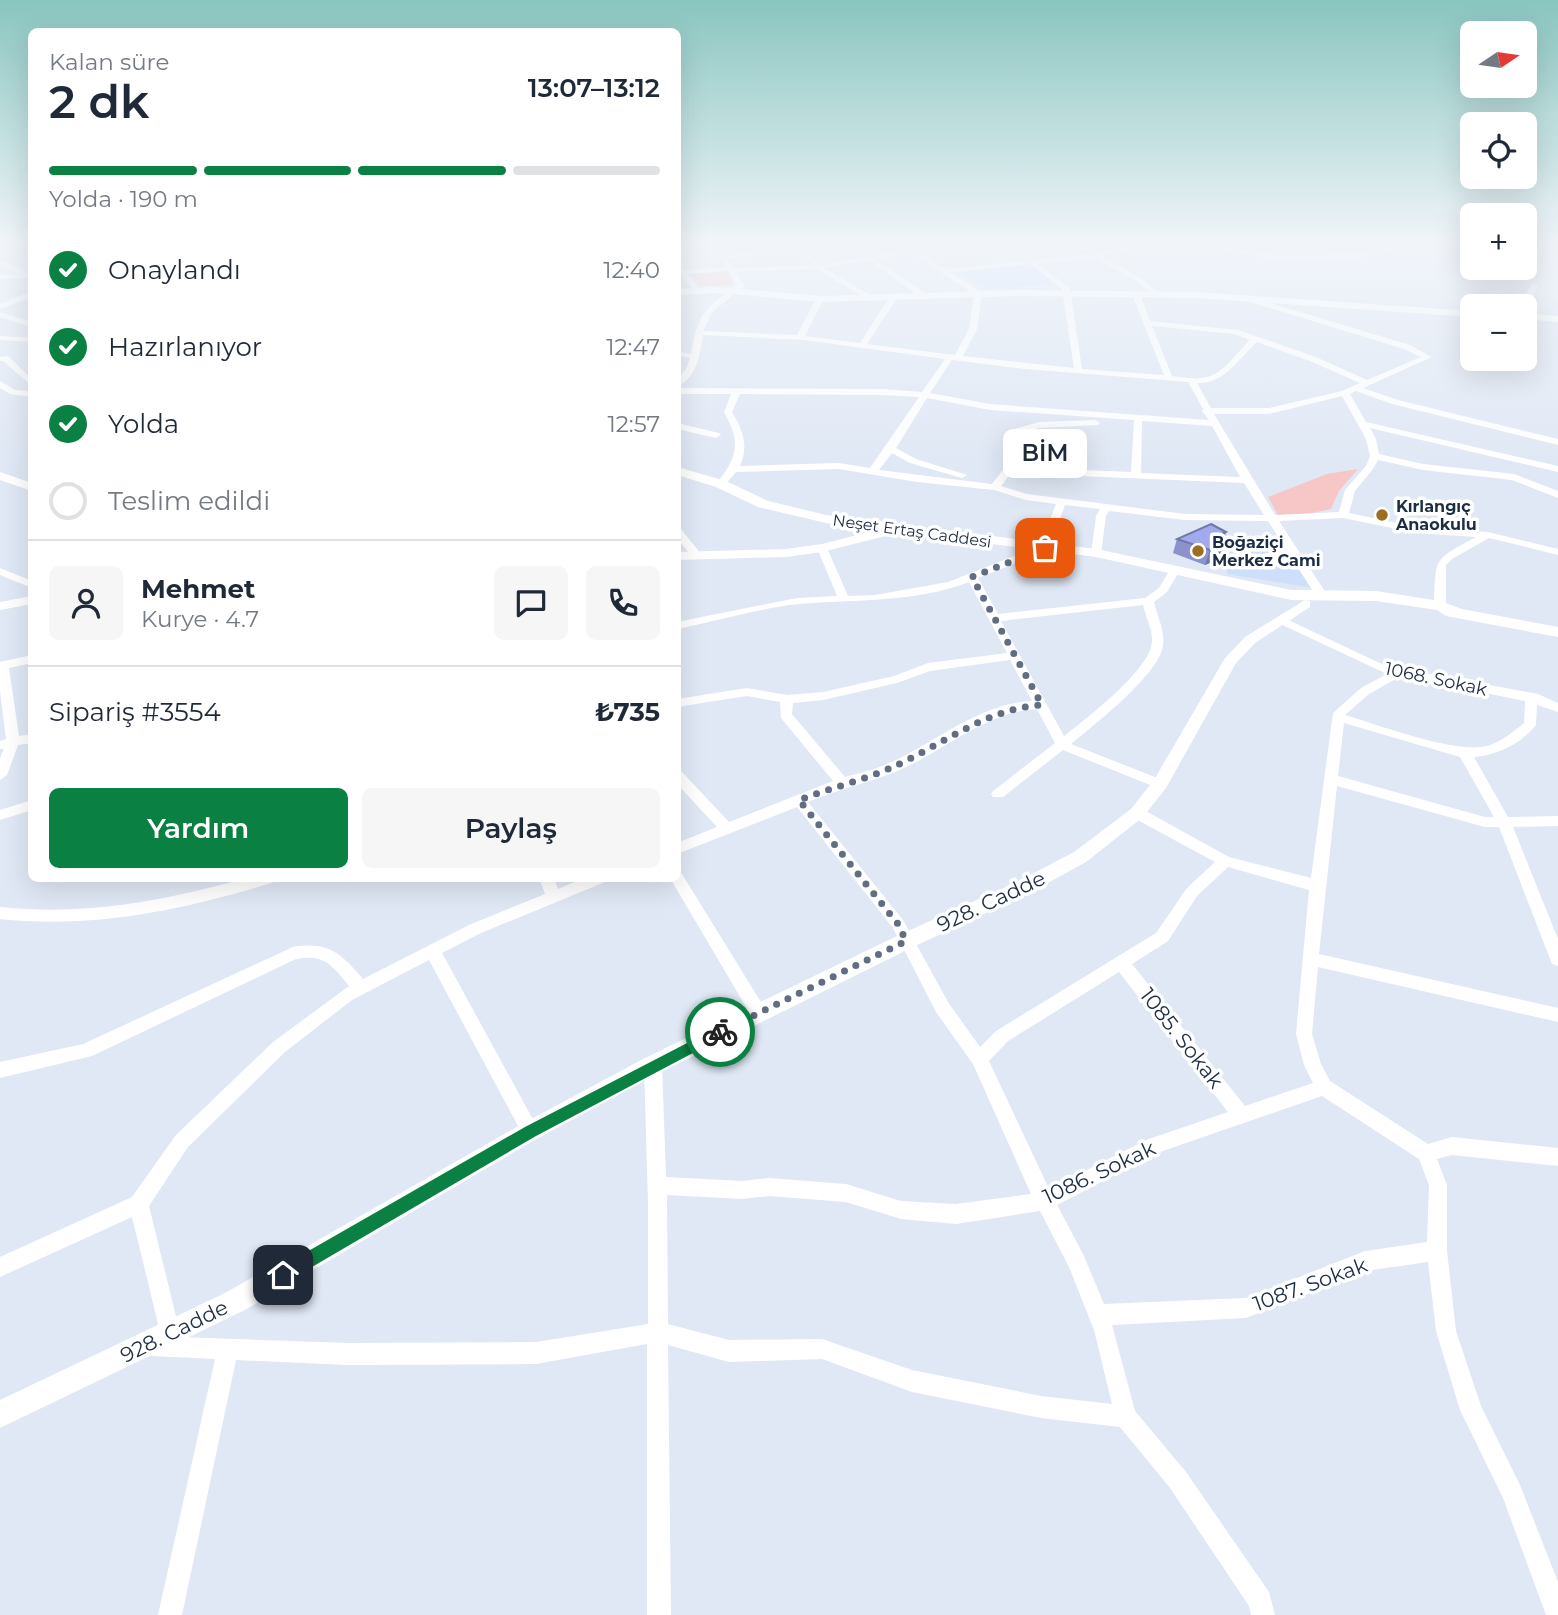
<!DOCTYPE html>
<html lang="tr">
<head>
<meta charset="utf-8">
<style>
  body { margin:0; font-family:Montserrat,sans-serif; background:#f6f6f7; color:#1f2937; height:100vh; display:flex; flex-direction:column; font-size:26px; white-space:nowrap }
  * { box-sizing:border-box; margin:0 }
  p { font-size:23px; color:#747a83 }
  .icon { flex:none; width:38px; height:38px; fill:none; stroke:currentColor; stroke-width:2; stroke-linecap:round; stroke-linejoin:round }
  .map { position:relative; flex:1; overflow:hidden }
  .sheet { position:absolute; left:28px; top:28px; width:653px; height:854px; display:flex; flex-direction:column; background:#fff; border-radius:10px; box-shadow:0 7px 28px #0002 }
  .sheet>* { flex:none }
  .needle { width:46px; rotate:77deg }
  .controls { position:absolute; left:1460px; top:21px; display:grid; gap:14px }
  .controls a { display:grid; place-items:center; width:77px; height:77px; border-radius:10px; background:#fff; box-shadow:0 7px 28px #0002; font-size:35px }
  .pin { position:absolute; display:grid; place-items:center; width:60px; height:60px; color:#fff; margin:-30px; border-radius:14px; box-shadow:0 4px 10px #0006 }
  .courier { position:absolute; display:grid; place-items:center; width:70px; height:70px; margin:-35px; border:5px solid #0b8043; border-radius:50%; background:#fff; color:#222; box-shadow:0 2px 9px #0007 }
  .bubble { position:absolute; height:49px; border-radius:10px; background:#fff; box-shadow:0 7px 28px #0002; font-size:23px; font-weight:600; line-height:49px; text-align:center }
  .headline em { font-style:normal; font-weight:600 }
  .headline div { display:flex; flex-direction:column-reverse }
  .headline { display:flex; align-items:center; justify-content:space-between; height:119px; padding:0 21px }
  h1 { font-size:46px; font-weight:600; line-height:52px }
  .bar { display:grid; grid-template-columns:repeat(4,1fr); gap:10px 7px; align-content:center; height:84px; padding:0 21px }
  .bar i { height:9px; border-radius:5px; background:#e0e1e3 }
  .bar .current { background:#0b8043 }
  .bar p { grid-column:span 4 }
  .line { display:flex; align-items:center; gap:18px; padding:0 21px; border-top:2px solid #e0e1e3 }
  .line div { flex:1 }
  .round { display:grid; place-items:center; flex:none; width:74px; height:74px; border-radius:10px; background:#f6f6f7 }
  ol { padding:0 21px; list-style:none }
  li { display:flex; align-items:center; gap:21px; height:77px }
  li p { margin-inline-start:auto }
  li .icon { padding:7px; border-radius:50%; background:#0b8043; color:#fff; stroke-width:4 }
  li:last-child { color:#747a83 }
  li i { width:38px; height:38px; border:4px solid #e0e1e3; border-radius:50% }
  .button { display:flex; gap:14px; margin-top:auto; padding:14px 21px }
  .button a { flex:1; height:80px; border-radius:10px; background:#0b8043; color:#fff; font-size:28px; font-weight:600; line-height:80px; text-align:center }
  .button a+a { background:#f6f6f7; color:#1f2937 }
  .map>svg:first-child { display:block }
  .built { fill:#cddffb }
  .green { fill:#f7c6c6 }
  .lines { fill:none; stroke-linecap:round; stroke-linejoin:round }
  .minor { fill:#fff; fill-rule:evenodd }
  .tertiary { fill:#fff; fill-rule:evenodd }
  .secondary { fill:#fff; fill-rule:evenodd }
  .wall { fill:#8b92cc }
  .shaded-wall { fill:#7177a6 }
  .building { fill:#a2aaed; stroke:#7177a6; stroke-width:2 }
  .route { fill:#0b8043 }
  .done { stroke:#616e82; stroke-width:7; stroke-dasharray:0 12.6 }
  .poi-dot { fill:#9b6f1e; stroke:#fff; stroke-width:2.5 }
  .labels { text-anchor:middle; dominant-baseline:central; stroke-width:7; stroke-linejoin:round; paint-order:stroke }
  .far-poi-label { font-size:16px; font-weight:bold; fill:#1d2d44; stroke:#fff; text-anchor:start }
  .far-street-label { font-size:16px; fill:#1d2d44; stroke:#fff }
  .street-label { font-size:18px; fill:#1d2d44; stroke:#fff }
  .near-street-label { font-size:21px; fill:#1d2d44; stroke:#fff }
</style>
</head>
<body>
<div class="map">
<svg width="1558" height="1615" viewBox="0 0 1558 1615">
  <rect width="100%" height="100%" fill="#e0e8f5"/>
  <!-- built -->
  <path class="built" d="M1032 265 1057 284 986 289 954 272Z
    M1220 536 1279 538 1314 588 1227 574Z"/>
  <!-- green -->
  <path class="green" d="M728 271 733 285 700 286 690 273Z
    M1358 469 1339 491 1331 509 1307 514 1278 515 1268 497 1327 474Z"/>
  <g class="lines">
    <!-- minor -->
    <path class="minor" d="M703 242H710L725 255 756 251 753 242H759L762 254 727 259 734 268 813 265 794 242H801L820 265 906 250 895 242H945L910 246 945 269 1026 261 1002 242H1010L1033 260 1090 254 1074 242H1082L1098 253 1143 242H1155L1103 256 1141 278 1159 293 1160 295 1156 297 1136 281 1096 258 1038 264 1070 288 1082 369 1164 375 1132 294 1136 292 1140 294 1150 321 1238 330 1316 357 1367 380 1421 357 1404 349 1250 302V298H1253L1410 345 1432 357 1363 388 1398 400 1558 439V445L1392 404 1356 391 1350 394 1366 422 1558 466V472L1370 428 1376 439 1379 454 1423 464 1514 474 1558 491V498L1512 480 1423 470 1378 460 1373 469 1355 491 1349 513 1416 527 1488 532 1558 549V555L1489 538 1452 559 1446 565V606L1440 609 1434 606C1436 556 1432 561 1476 537L1416 533 1343 518 1279 521 1328 596 1322 599 1316 596 1268 521 1185 520 1109 511 1106 516 1101 553 1096 556 1091 553 1096 516 1100 509 1065 505 1049 550 978 578 998 614 1145 598 1159 588 1171 568H1179L1180 570 1167 592 1154 602C1157 616 1165 630 1163 645 1160 674 1094 725 1071 744L1165 781 1167 784 1165 787H1155L1063 750 1003 797H993L991 794 993 791 1055 743 1037 709C984 712 942 753 895 772 866 783 837 790 808 802L903 920 948 1002 980 1047 996 1031 1156 933 1187 888 1215 862 1132 817 1130 813 1132 809H1142L1229 857 1311 878 1333 713 1361 688 1387 674 1276 622V618H1284L1386 666 1538 694 1558 703V712L1537 705 1536 725C1521 744 1497 755 1474 757L1508 817 1558 816V826L1513 827 1558 939V966L1552 964 1550 959 1499 827H1485L1337 786 1319 954 1558 1008V1022L1318 967 1312 1034 1321 1064 1330 1081 1428 1144 1452 1137 1558 1148V1166L1452 1155 1437 1159 1447 1185V1251L1456 1331 1481 1406 1520 1485 1558 1582V1615H1546L1503 1498 1460 1410 1436 1331 1428 1262 1365 1271 1246 1318 1112 1325 1135 1411 1186 1472 1269 1592 1275 1615H1251L1249 1606 1170 1488 1120 1427 1041 1418 912 1392 822 1359 729 1362 668 1345 671 1615H647V1344L536 1364 348 1365 236 1360 182 1615H158L215 1359 153 1356 146 1353 143 1346 146 1339 161 1336 132 1217 0 1277V1257L132 1197 176 1135 273 1042 349 986C332 965 324 954 296 959L92 1056 0 1078V1062L83 1044 293 947C328 941 341 953 363 979L469 925 545 894 539 878H554L558 889 584 878H607L605 882 481 933 442 953 536 1125 539 1131 536 1137 530 1139 524 1137 429 960 352 1000 285 1052 188 1147 149 1206 180 1333 179 1337 348 1343 536 1342 648 1324V1203L644 1065 647 1060 653 1057 659 1060 662 1065 666 1177 742 1181 769 1178 846 1184 901 1201 956 1204 1031 1194 973 1064 936 1012 893 928 797 807 677 854V843L717 827 677 784V770L682 772 729 822 833 781 781 718 780 702 747 696 677 707V699L747 688 787 695 823 692 894 676 928 663 1007 653 969 582C915 603 856 599 799 604 760 608 716 621 677 629V622L797 598 837 596 817 548 822 545 827 548 848 596 875 595 948 582 1040 546 1056 504 1026 500 994 490 917 482 839 469 736 472 724 486H718L716 484C738 457 741 443 724 412L731 394H677V388L882 389 922 392 945 359 803 340 703 335C699 356 698 376 677 387V380L686 369 690 358 677 355V351L691 354C699 312 703 310 737 285L728 271 688 274 700 291 696 293 681 275H677L678 264 685 270 726 267 720 258ZM911 253 974 294 969 329 955 355 867 344 897 298 893 296H890L860 343 805 336 824 299 820 297 816 299 797 335 703 331 712 312 745 286 736 272 817 269 870 301H873V297L825 268 868 260 923 299H929V295L875 259ZM1030 264 1062 289 1074 368 963 356 977 329 982 293 951 273ZM1152 326 1234 334 1250 340C1236 353 1222 377 1201 378 1192 379 1182 377 1172 376ZM1257 342 1310 361 1360 383 1342 391 1269 408H1211L1197 383C1224 385 1239 358 1257 342ZM952 360 1025 369 1188 382 1203 409 1202 411 1209 420 990 404 930 393ZM740 394 882 395 919 397 870 468 839 463 740 466C749 446 743 430 732 412ZM1342 396 1366 439 1370 456 1366 466 1345 490 1339 512 1275 515 1214 414H1269ZM927 398 990 410 1134 420 1131 472 1013 467 1021 433 1039 428 1098 425 1100 423 1095 420 1039 422 1014 429 1003 470 992 484 879 470 892 453 910 463 962 478 967 475 916 459 896 448ZM1142 421 1212 426 1240 477 1141 473ZM1011 473 1244 483 1264 515 1185 514 1027 494 1001 486ZM1143 605C1146 618 1155 634 1151 647 1143 675 1087 718 1064 736L1001 621ZM1010 660 1032 701C979 703 934 744 887 764 874 770 859 773 845 777L792 714 793 703 823 700 897 683 930 671ZM1401 676 1525 701 1524 723C1513 732 1501 742 1487 746 1455 754 1379 725 1345 715L1369 694ZM1344 723 1460 757 1494 817H1485L1338 776ZM1228 867 1309 890 1296 1034 1304 1065 1313 1083 1245 1106 1132 964 1168 941 1197 896ZM1119 972 1228 1112 1146 1140 1049 1189 989 1061 1008 1041ZM1322 1096 1419 1159 1429 1185 1427 1242 1365 1251 1246 1298 1104 1304 1083 1254 1057 1205 1157 1153ZM667 1195 742 1199 769 1196 846 1202 901 1219 956 1224 1040 1211 1069 1267 1094 1330 1112 1404 1041 1396 912 1370 822 1339 729 1340 668 1324Z
      M1204 242C1220 242 1235 250 1251 252 1300 258 1349 255 1397 245L1400 247C1363 266 1241 263 1204 242Z
      M0 260 32 274V278L0 279V275L19 274 0 265Z
      M1534 283 1538 285 1529 307 1530 316 1524 318V306H1522L1530 285Z
      M29 292H32V297L0 309V304Z
      M0 312 32 322V327L0 317Z
      M0 336 32 338V342L0 340Z
      M8 356 32 379V386L3 361H0V357Z
      M0 381 15 390 32 391V397L10 394 0 388Z
      M677 423 719 433 721 435 716 438 677 429Z
      M677 528 681 529 701 554V558H693L677 538Z
      M0 568 32 581V588L0 575Z
      M32 655V663L9 668 19 736 32 734V743L18 745 7 775 0 780V758L4 749H0V741L6 739 0 691V662Z
      M32 800V810L0 820V810Z
      M677 872 682 874 764 1007 766 1012 764 1017 758 1019 752 1017 670 878H677Z
      M246 878H276L274 882C185 910 93 929 0 919V907C85 916 164 901 246 878Z"/>
    <!-- tertiary -->
    <path class="tertiary" d="M719 287 820 296 1019 290 1196 292 1472 311V317L1196 298 1019 296 820 302 719 293 677 295V289Z
      M1524 313 1558 316V322L1524 319Z
      M0 472 32 483V491L0 480Z
      M896 525 901 526V532L822 552 786 557 677 560V552L786 549 822 544Z
      M32 596V604L0 610V602Z
      M1305 600 1310 601V607L1255 643 1236 663 1166 788 1143 817 1086 862 1033 891 913 947 661 1072 538 1138 243 1311 0 1428V1400L225 1293 522 1124 645 1058 899 935 1019 881 1074 852 1131 809 1154 780 1225 658 1245 637Z"/>
    <!-- secondary -->
    <path class="secondary" d="M677 467 726 481 768 501 826 515 1096 549 1291 590 1376 591 1440 601 1462 609 1558 627V637L1446 616 1437 610 1376 601 1291 600 1096 557 826 523 758 507 716 487 677 475Z"/>
  </g>
  <!-- wall -->
  <path class="wall" d="M1224 538 1221 558 1205 565 1173 553 1177 539Z"/>
  <!-- shaded-wall -->
  <path class="shaded-wall" d="M1226 532 1223 545 1226 543 1221 558 1205 565 1210 550 1219 535Z"/>
  <!-- building -->
  <path class="building" d="M1211 524 1226 532 1219 535 1225 538 1221 540 1226 543 1210 550 1177 539Z"/>
  <!-- sky -->
  <linearGradient id="sky" x2="0" y2="1"><stop stop-color="#89c5bf"/><stop offset="0.52" stop-color="#f1f5fa"/><stop offset="1" stop-color="#f1f5fa" stop-opacity="0"/></linearGradient>
  <rect width="1558" height="468" fill="url(#sky)"/>
  <!-- route -->
  <path class="route" d="M720 1026 725 1028V1036L536 1136 288 1281H277V1269L525 1127Z"/>
  <g class="lines">
    <!-- done -->
    <path class="done" d="M720 1032 906 941 898 924 799 800C830 788 865 780 895 766 943 744 988 708 1042 705L972 577 1045 548"/>
  </g>
  <!-- markers -->
  <g class="poi-dot">
    <circle cx="1382" cy="515" r="7"/>
    <circle cx="1198" cy="551" r="7"/>
  </g>
  <g class="labels">
    <!-- far-poi labels -->
    <g class="far-poi-label">
      <text x="1396" y="506">Kırlangıç<tspan x="1396" dy="18">Anaokulu</tspan></text>
      <text x="1212" y="542">Boğaziçi<tspan x="1212" dy="18">Merkez Cami</tspan></text>
    </g>
    <!-- far-street labels -->
    <g class="far-street-label">
      <text transform="translate(912 531) rotate(8)">Neşet Ertaş Caddesi</text>
    </g>
    <!-- street labels -->
    <g class="street-label">
      <text transform="translate(1436 679) rotate(12)">1068. Sokak</text>
    </g>
    <!-- near-street labels -->
    <g class="near-street-label">
      <text transform="translate(991 901) rotate(-25)">928. Cadde</text>
      <text transform="translate(1182 1038) rotate(52)">1085. Sokak</text>
      <text transform="translate(1099 1172) rotate(-25)">1086. Sokak</text>
      <text transform="translate(1310 1284) rotate(-20)">1087. Sokak</text>
      <text transform="translate(174 1331) rotate(-26)">928. Cadde</text>
    </g>
  </g>
</svg>
<div class="controls">
<a><svg class="needle" viewBox="-14 -14 28 28"><path d="M0-13l5 13h-10z" fill="#e53935"/><path d="M0 13l5-13h-10z" fill="#747a83"/></svg></a>
<a><svg class="icon" aria-label="locate" viewBox="0 0 24 24"><circle cx="12" cy="12" r="6"/><path d="M12 2v4M12 18v4M2 12h4M18 12h4"/></svg></a>
<a>+</a>
<a>−</a>
</div>
<div class="pin" style="left:1045px;top:548px;background:#ea580c"><svg class="icon" aria-label="bag" viewBox="0 0 24 24"><path d="M5 8h14l-1 12H6zM9 8a3 3 0 0 1 6 0"/></svg></div>
<div class="pin" style="left:283px;top:1275px;background:#1f2937"><svg class="icon" aria-label="home" viewBox="0 0 24 24"><path d="M3 11l9-7 9 7M6 9v11h12V9"/></svg></div>
<div class="courier" style="left:720px;top:1032px"><svg class="icon" aria-label="bike" viewBox="0 0 24 24"><circle cx="6" cy="16" r="4"/><circle cx="18" cy="16" r="4"/><path d="M6 16l4-8h5l3 8M10 8l3 8H6M13 5h3"/></svg></div>
<div class="bubble" style="left:1003px;top:429px;width:84px">BİM</div>
<section class="sheet">
<div class="headline"><div><h1>2 dk</h1><p>Kalan süre</p></div><em>13:07–13:12</em></div>
<div class="bar"><i class="current"></i><i class="current"></i><i class="current"></i><i></i><p>Yolda · 190 m</p></div>
<ol>
<li><svg class="icon" aria-label="check" viewBox="0 0 24 24"><path d="M5 12l5 5 9-10"/></svg>Onaylandı<p>12:40</p></li>
<li><svg class="icon" aria-label="check" viewBox="0 0 24 24"><path d="M5 12l5 5 9-10"/></svg>Hazırlanıyor<p>12:47</p></li>
<li><svg class="icon" aria-label="check" viewBox="0 0 24 24"><path d="M5 12l5 5 9-10"/></svg>Yolda<p>12:57</p></li>
<li><i></i>Teslim edildi</li>
</ol>
<div class="line" style="height:126px"><a class="round"><svg class="icon" aria-label="person" viewBox="0 0 24 24"><circle cx="12" cy="8" r="4"/><path d="M4 21q1-7 8-7t8 7"/></svg></a><div><b>Mehmet</b><p>Kurye · 4.7</p></div><a class="round"><svg class="icon" aria-label="chat" viewBox="0 0 24 24"><path d="M4 5h16v11H9l-5 4z"/></svg></a><a class="round"><svg class="icon" aria-label="phone" viewBox="0 0 24 24"><path d="M5 4h4l2 5-3 2q2 4 5 5l2-3 5 2v4C11 20 4 13 5 4z"/></svg></a></div>
<div class="line" style="height:91px"><div>Sipariş #3554</div><b>₺735</b></div>
<div class="button"><a>Yardım</a><a>Paylaş</a></div>
</section>
</div>
</body>
</html>
